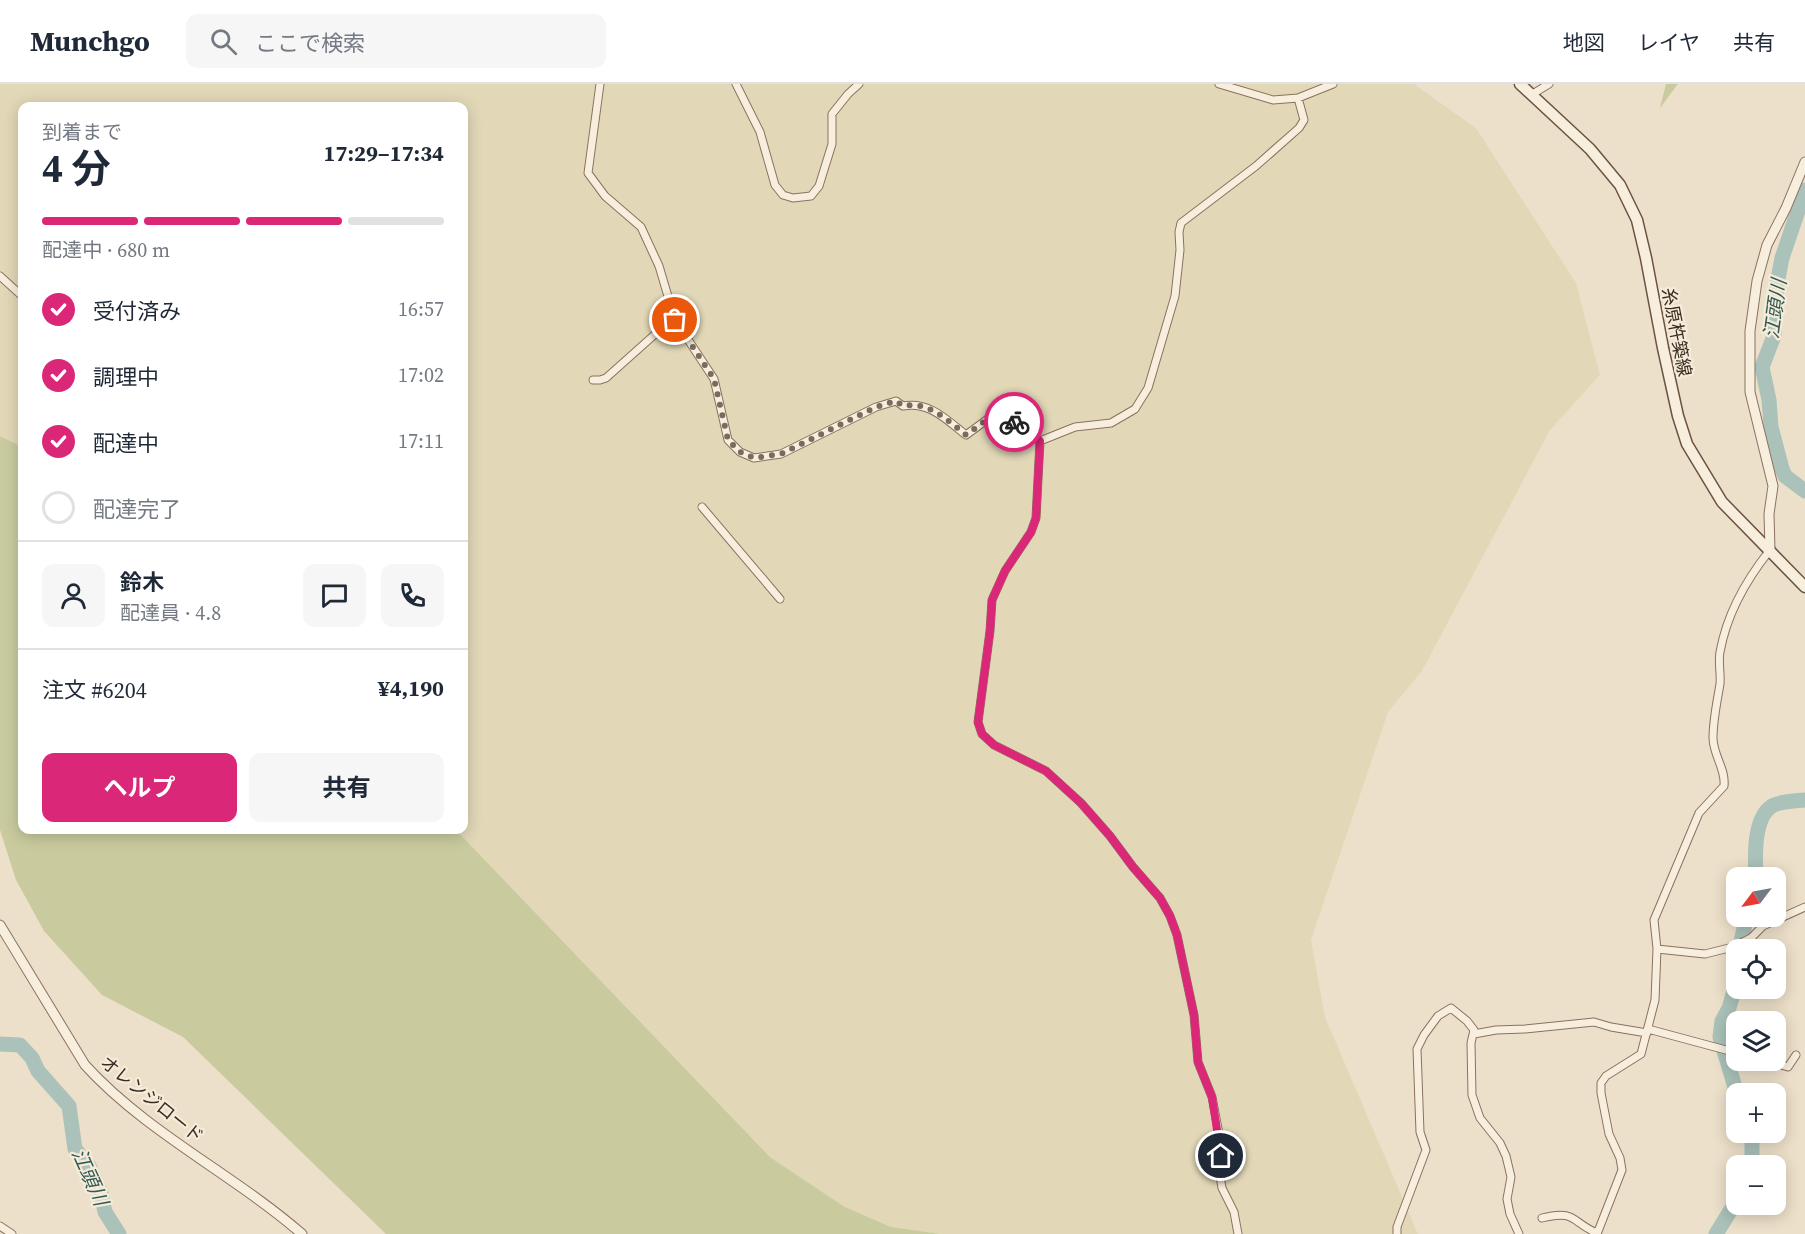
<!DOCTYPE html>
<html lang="ja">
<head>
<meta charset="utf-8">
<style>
  body { margin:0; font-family:"Source Serif 4","Noto Sans JP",serif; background:#f6f6f7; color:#1f2937; height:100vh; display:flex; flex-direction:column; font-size:22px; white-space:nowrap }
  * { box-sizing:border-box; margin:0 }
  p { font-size:20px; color:#747a83 }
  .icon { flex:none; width:33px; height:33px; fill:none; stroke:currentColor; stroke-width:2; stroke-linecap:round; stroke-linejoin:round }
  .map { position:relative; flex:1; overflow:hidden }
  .sheet { position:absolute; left:18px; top:18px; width:450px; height:732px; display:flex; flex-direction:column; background:#fff; border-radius:12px; box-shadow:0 3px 15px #0003 }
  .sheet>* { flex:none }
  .needle { width:39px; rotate:238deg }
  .buttons { position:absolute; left:1726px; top:783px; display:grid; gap:12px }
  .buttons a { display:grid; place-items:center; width:60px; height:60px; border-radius:12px; background:#fff; box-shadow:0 3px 15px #0003; font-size:30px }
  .pin { position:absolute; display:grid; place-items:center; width:51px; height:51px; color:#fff; margin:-26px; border:3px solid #fff; border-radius:50%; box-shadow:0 2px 6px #0007 }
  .courier { position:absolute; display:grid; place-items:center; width:60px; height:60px; margin:-30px; border:4px solid #db2777; border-radius:50%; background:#fff; color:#222; box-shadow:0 2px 8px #0007 }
  .overview em { font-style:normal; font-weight:700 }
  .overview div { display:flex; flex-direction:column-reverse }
  .overview { display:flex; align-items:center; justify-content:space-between; height:102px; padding:0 24px }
  h1 { font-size:39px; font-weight:700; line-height:45px }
  .bar { display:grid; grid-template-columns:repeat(4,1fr); gap:9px 6px; align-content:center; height:72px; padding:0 24px }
  .bar i { height:8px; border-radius:4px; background:#e0e1e3 }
  .bar .current { background:#db2777 }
  .bar p { grid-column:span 4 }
  .line { display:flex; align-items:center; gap:15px; padding:0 24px; border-top:2px solid #e0e1e3 }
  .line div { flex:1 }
  .round { display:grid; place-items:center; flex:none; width:63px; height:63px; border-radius:12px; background:#f6f6f7 }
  ol { padding:0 24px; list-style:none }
  li { display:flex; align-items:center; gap:18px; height:66px }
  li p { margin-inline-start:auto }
  li .icon { padding:6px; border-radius:50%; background:#db2777; color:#fff; stroke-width:4 }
  li:last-child { color:#747a83 }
  li i { width:33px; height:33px; border:3px solid #e0e1e3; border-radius:50% }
  .primary-button { display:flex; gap:12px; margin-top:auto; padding:12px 24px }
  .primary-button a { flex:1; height:69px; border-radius:12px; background:#db2777; color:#fff; font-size:24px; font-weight:700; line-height:69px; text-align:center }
  .primary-button a+a { background:#f6f6f7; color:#1f2937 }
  header { display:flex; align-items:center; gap:36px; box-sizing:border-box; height:84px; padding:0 30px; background:#fff; border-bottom:2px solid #e0e1e3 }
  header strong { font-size:28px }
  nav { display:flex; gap:33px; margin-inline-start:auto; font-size:21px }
  .search { width:420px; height:54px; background:#f6f6f7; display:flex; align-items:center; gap:15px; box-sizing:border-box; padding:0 21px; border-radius:12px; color:#747a83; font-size:22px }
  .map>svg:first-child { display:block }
  .farmland { fill:#e2d8b8 }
  .green { fill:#c9cb9e }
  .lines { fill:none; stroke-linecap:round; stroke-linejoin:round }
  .river { stroke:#aac2b9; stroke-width:15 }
  .minor-casing { stroke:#89725f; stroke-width:9 }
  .tertiary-casing { stroke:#89725f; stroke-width:11 }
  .secondary-casing { stroke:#6b5342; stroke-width:13 }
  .minor { stroke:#f8eedd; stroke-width:7 }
  .tertiary { stroke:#f8eedd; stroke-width:9 }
  .secondary { stroke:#f8eedd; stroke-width:10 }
  .done { stroke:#796b5d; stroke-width:6; stroke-dasharray:0 10.8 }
  .route { stroke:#db2777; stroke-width:8 }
  .labels { text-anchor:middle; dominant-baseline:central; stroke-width:4.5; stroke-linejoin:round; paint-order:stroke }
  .street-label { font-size:18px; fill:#3a2c22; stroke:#f5ebd9 }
  .water-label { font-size:20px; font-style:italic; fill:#325954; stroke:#f5ebd9 }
</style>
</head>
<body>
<header>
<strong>Munchgo</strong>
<div class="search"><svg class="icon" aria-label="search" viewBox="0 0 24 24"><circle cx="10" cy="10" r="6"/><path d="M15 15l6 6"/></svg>ここで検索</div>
<nav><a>地図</a><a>レイヤ</a><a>共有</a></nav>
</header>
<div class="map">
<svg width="1805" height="1150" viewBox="0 0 1805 1150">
  <rect width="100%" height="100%" fill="#ede0ca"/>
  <!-- farmland -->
  <path class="farmland" d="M0 0H1414L1476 44 1576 199 1600 291 1550 346 1422 587 1388 628 1311 856 1325 933 1418 1150H941L891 1143 845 1123 770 1073 456 746H464V22H22V363L0 352Z"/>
  <!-- green -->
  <path class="green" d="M1666 0H1678L1660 24Z
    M0 352 22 363V746H456L770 1073 845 1123 891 1143 941 1150H386L183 953 102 911 44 847 16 796 0 746Z"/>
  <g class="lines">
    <!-- river -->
    <path class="river" d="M1805 106 1782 174 1777 200 1774 252 1762 283 1769 316 1771 343 1782 385 1785 392 1805 407
      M1756 794C1755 774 1753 734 1772 722 1780 717 1796 717 1805 716
      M1739 866 1747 832
      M1737 880 1734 907 1729 924 1722 937 1720 953 1737 1010
      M0 960 20 961 32 974 38 987 69 1022 75 1065 89 1082 101 1109 105 1128 119 1150
      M1752 1048V1082
      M1716 1150 1737 1116"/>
    <defs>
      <path id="minor" d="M600 0 588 89 605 112 641 143 659 182 675 236 714 295 728 356 740 368 754 374 781 370 876 323 896 317 903 322C929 317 947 336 966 351L996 329 1001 328 1040 357
        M736 0 760 48 775 101 783 111 793 114 811 112 819 102 832 60V30L848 10 859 0
        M1219 0 1273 16 1298 14 1333 0
        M1531 11 1549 0
        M0 192 22 212
        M593 296H600L606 294 662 244 675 236
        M1040 357 1036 434 1031 448 1005 487 992 516 990 547 978 638 982 650 994 661 1046 687 1081 719 1110 752 1133 783 1160 814 1170 832 1177 851 1194 931 1198 978 1212 1013 1219 1050 1221 1072 1220 1092 1222 1104 1234 1128 1238 1150
        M1040 357 1075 343 1111 339 1135 325 1148 304 1175 212 1180 166 1179 148 1181 139 1256 82 1299 44 1304 36 1298 14
        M702 423 780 515
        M1657 865 1705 870 1733 863 1751 854 1763 842 1805 823
        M1648 945 1737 969
        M1474 950 1496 946 1525 945 1594 938 1611 943 1647 949
        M1763 976 1788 983 1796 971
        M1542 1134C1576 1125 1572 1139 1597 1149
        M0 1142 12 1150
        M1397 1150V1143L1426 1066 1420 1048 1417 965 1424 951 1438 932 1451 924 1467 937 1474 946 1471 959 1472 1011 1480 1034 1500 1059 1506 1072 1511 1093 1507 1115 1510 1130 1519 1150
        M1597 1150 1622 1086 1620 1074 1609 1050 1601 1009V999L1606 992 1641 970 1655 916 1657 865 1654 836 1699 729 1724 702C1726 685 1713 671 1713 654 1713 636 1717 618 1720 600 1721 589 1718 578 1720 568 1727 529 1746 496 1770 466"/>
      <path id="tertiary" d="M1770 466 1769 430 1773 402 1750 308V247L1757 197 1767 161 1786 124 1805 78
        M0 841 85 981C147 1049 233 1090 302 1150"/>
      <path id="secondary" d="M1520 0 1590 65 1620 101 1637 136 1646 174 1663 264 1678 332 1687 360 1722 418 1805 503"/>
    </defs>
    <!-- minor casing -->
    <use href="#minor" class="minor-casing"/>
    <!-- tertiary casing -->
    <use href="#tertiary" class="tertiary-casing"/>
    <!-- secondary casing -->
    <use href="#secondary" class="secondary-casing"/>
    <!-- minor -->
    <use href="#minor" class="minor"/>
    <!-- tertiary -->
    <use href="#tertiary" class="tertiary"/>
    <!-- secondary -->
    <use href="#secondary" class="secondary"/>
  </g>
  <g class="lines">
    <!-- done -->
    <path class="done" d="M675 236 714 295 728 356 740 368 754 374 781 370 876 323 896 317 903 322C929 317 947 336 966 351L996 329 1001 328 1014 338"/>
    <!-- route -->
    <path class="route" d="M1014 338 1040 357 1036 434 1031 448 1005 487 992 516 990 547 978 638 982 650 994 661 1046 687 1081 719 1110 752 1133 783 1160 814 1170 832 1177 851 1194 931 1198 978 1212 1013 1221 1072"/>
  </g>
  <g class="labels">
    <!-- street labels -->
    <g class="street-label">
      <text transform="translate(1677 248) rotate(79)">糸原杵築線</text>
      <text transform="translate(152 1015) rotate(39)">オレンジロード</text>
    </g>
    <!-- water labels -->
    <g class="water-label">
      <text transform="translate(1775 225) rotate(-82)">江頭川</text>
      <text transform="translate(90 1093) rotate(66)">江頭川</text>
    </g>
  </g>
</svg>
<div class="buttons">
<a><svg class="needle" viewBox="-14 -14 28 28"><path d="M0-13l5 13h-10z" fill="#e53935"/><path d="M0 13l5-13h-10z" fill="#747a83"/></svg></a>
<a><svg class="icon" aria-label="locate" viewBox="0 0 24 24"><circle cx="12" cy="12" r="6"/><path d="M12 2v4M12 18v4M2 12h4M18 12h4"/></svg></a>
<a><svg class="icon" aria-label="layers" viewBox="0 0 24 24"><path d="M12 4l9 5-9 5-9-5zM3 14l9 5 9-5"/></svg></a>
<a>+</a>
<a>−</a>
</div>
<div class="pin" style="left:675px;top:236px;background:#ea580c"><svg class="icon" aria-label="bag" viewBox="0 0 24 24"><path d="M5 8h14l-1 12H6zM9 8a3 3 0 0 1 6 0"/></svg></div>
<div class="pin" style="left:1221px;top:1072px;background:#1f2937"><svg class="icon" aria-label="home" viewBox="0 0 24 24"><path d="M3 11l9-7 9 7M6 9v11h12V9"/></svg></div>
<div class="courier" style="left:1014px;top:338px"><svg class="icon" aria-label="bike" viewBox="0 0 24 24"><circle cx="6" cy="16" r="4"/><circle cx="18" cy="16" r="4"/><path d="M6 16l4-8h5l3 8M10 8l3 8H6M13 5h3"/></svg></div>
<section class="sheet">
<div class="overview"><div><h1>4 分</h1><p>到着まで</p></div><em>17:29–17:34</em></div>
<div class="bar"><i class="current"></i><i class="current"></i><i class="current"></i><i></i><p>配達中 · 680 m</p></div>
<ol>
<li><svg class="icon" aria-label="check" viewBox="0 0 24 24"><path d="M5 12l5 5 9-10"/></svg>受付済み<p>16:57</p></li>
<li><svg class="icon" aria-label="check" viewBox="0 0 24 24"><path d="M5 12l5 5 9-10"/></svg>調理中<p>17:02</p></li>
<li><svg class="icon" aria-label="check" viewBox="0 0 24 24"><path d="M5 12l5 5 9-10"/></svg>配達中<p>17:11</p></li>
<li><i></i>配達完了</li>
</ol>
<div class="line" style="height:108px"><a class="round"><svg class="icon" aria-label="person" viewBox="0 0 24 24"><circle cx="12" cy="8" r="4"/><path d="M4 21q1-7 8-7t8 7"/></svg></a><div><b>鈴木</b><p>配達員 · 4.8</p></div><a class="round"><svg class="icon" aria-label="chat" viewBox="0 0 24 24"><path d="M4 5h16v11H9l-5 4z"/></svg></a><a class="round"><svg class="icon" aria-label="phone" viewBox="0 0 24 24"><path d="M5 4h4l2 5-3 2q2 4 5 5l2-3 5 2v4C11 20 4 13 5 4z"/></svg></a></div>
<div class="line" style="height:78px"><div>注文 #6204</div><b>¥4,190</b></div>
<div class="primary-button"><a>ヘルプ</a><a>共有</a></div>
</section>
</div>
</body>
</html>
